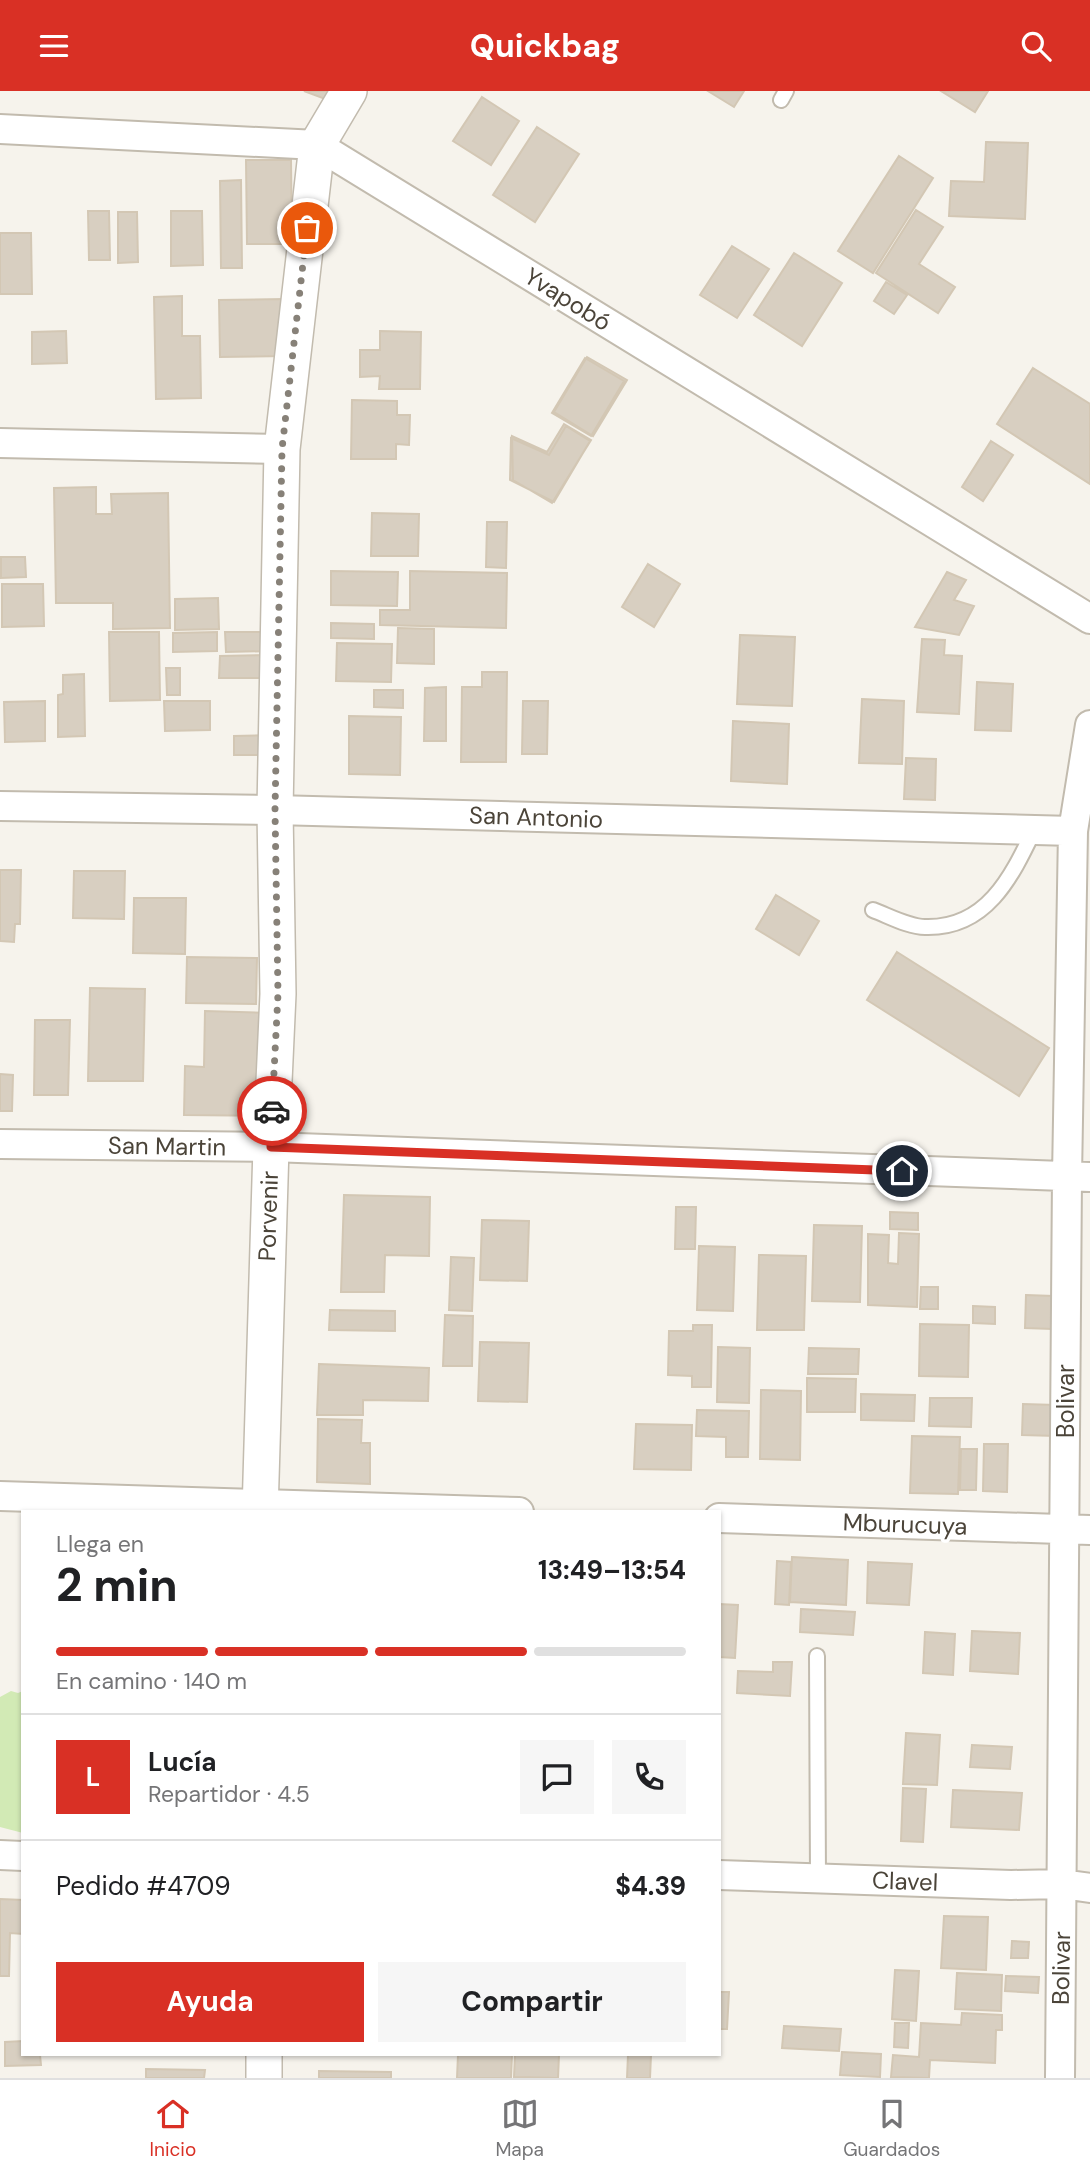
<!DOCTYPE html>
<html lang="es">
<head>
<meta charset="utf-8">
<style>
  body { margin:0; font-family:"DM Sans",sans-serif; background:#f6f6f6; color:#202124; height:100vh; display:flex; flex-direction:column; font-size:26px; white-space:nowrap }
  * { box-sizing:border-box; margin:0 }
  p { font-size:23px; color:#757577 }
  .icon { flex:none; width:38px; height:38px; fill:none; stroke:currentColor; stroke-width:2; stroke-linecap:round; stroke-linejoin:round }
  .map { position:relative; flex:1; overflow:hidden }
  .side { position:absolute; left:21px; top:1419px; width:700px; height:546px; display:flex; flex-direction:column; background:#fff; border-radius:0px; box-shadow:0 2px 5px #0004 }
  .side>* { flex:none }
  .pin { position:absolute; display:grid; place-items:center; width:60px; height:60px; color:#fff; margin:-30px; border:4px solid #fff; border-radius:50%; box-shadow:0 2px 7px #0007 }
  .courier { position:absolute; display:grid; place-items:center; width:70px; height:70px; margin:-35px; border:5px solid #d93025; border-radius:50%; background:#fff; color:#222; box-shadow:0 2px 9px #0007 }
  .head em { font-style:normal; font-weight:700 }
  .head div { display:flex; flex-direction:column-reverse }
  .head { display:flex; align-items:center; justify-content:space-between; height:119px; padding:0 35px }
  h1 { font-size:46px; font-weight:700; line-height:52px }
  .bar { display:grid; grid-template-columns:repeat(4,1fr); gap:10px 7px; align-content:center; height:84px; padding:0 35px }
  .bar i { height:9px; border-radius:5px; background:#e0e0e0 }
  .bar .current { background:#d93025 }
  .bar p { grid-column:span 4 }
  .line { display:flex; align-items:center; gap:18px; padding:0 35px; border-top:2px solid #e0e0e0 }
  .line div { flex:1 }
  .round { display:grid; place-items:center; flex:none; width:74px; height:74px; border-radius:0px; background:#f6f6f6 }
  .action { display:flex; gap:14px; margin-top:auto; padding:14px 35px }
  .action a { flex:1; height:80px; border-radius:0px; background:#d93025; color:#fff; font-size:28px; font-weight:700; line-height:80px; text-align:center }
  .action a+a { background:#f6f6f6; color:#202124 }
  header { display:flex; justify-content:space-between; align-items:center; height:91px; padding:0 35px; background:#d93025; color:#fff; font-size:32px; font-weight:700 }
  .dock { display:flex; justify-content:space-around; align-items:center; height:98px; border-top:2px solid #e0e0e0; background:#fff; font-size:19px; color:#757577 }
  .dock a { display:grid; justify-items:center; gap:4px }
  .dock .current { color:#d93025 }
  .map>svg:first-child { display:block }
  .green { fill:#d2eab5 }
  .building { fill:#d8cfc1; stroke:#d3c7b4; stroke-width:2 }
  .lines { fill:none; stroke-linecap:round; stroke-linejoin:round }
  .service-casing { stroke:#c2bbae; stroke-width:18 }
  .minor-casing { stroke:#c2bbae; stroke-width:32 }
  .tertiary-casing { stroke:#c2bbae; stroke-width:38 }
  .service { stroke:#fff; stroke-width:14 }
  .minor { stroke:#fff; stroke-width:28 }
  .tertiary { stroke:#fff; stroke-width:35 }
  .done { stroke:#878178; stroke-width:7; stroke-dasharray:0 12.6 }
  .route { stroke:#d93025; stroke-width:9 }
  .labels { text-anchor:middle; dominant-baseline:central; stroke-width:7; stroke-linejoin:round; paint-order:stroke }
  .street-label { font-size:24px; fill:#4b4439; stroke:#fff }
</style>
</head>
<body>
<header><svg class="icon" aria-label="menu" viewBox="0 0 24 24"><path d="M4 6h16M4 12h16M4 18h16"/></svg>Quickbag<svg class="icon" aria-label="search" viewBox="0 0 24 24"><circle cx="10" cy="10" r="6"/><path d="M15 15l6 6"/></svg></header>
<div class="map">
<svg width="1090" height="1987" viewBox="0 0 1090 1987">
  <rect width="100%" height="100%" fill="#f6f3ec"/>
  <!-- green -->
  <path class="green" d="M11 1600 18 1602 23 1600V1742L0 1736V1606Z"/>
  <!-- building -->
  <path class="building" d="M304 0H340L336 12Z
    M708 0H744L734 16Z
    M941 0H988L975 21Z
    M482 6 519 30 491 74 453 50Z
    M537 36 579 63 535 131 493 104Z
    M986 51 1028 52 1025 128 949 125 951 90 984 91Z
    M899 65 933 87 873 182 838 160Z
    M246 69H291L292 153H247Z
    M241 89 242 177H221L220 90Z
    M916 119 943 136 919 173 955 196 938 222 876 182Z
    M88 120H109L110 169H89Z
    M171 120H202L203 174 171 175Z
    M118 121H137L138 171 118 172Z
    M0 142H31L32 203H0Z
    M732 155 769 178 737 227 700 204Z
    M794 162 842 192 802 255 754 224Z
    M886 191 907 204 894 223 874 210Z
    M182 205V245H200L201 307 156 308 154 206Z
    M284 208 285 265 220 266 219 209Z
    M66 240 67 272 32 273V241Z
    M380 240 421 241 420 298H379L380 285 360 286V259H380Z
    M587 266 627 289 593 345 554 321Z
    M585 267 624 290 591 345 552 322Z
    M1033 277 1090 313V393L997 333Z
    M352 309 397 310V324H410L409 354 396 353V368H351Z
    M564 333 591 349 552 412 513 389 512 345 547 361Z
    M566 335 590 350 554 411 510 389 511 347 549 364Z
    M991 350 1013 364 983 410 962 396Z
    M96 396V423H112L111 403 168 402 170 537 113 538V512H56L54 397Z
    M372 422 419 423 418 465H371Z
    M487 431H507L506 477 486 476Z
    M1 466H25L26 486 1 487Z
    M648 473 680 493 654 536 622 516Z
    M331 480 398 481 397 515 331 514Z
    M410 480 507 482 506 537 380 534V519H410Z
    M947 481 966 489 954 509 974 515 959 544 915 536Z
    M2 493H43L44 535 2 536Z
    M218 507 219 538 175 539V508Z
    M331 532 374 533V548L331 547Z
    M398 537 434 538V573L397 572Z
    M109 541H159L160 609 110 610Z
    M217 541V560L173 561V542Z
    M225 541H271V560L226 561Z
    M740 544 795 546 792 615 737 613Z
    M922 548 945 549 944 564 962 565 959 623 917 621Z
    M337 552 392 553 391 591 336 590Z
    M271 564 272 587H219L220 565Z
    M166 577H180V604H167Z
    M482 581H507L506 671H461L462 596H482Z
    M84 583 85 645 58 646V604L63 603V584Z
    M977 591 1013 593 1011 640 975 639Z
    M446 596V650H424L425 597Z
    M374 599H403V617L374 616Z
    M862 608 904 610 902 673 859 672Z
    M45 610V650L5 651 4 611Z
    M164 610H210V639L165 640Z
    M523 610H548L547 663H522Z
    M349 625 401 626 400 684 349 683Z
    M733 630 789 633 787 693 731 690Z
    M270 644V664H234V645Z
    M906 667 936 668 935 709 904 708Z
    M0 779H21L20 833H15L14 851 0 850Z
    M74 780H125L124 828 73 827Z
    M776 804 819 830 799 864 756 838Z
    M134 807H186L185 863 133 862Z
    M897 861 1049 957 1019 1005 867 909Z
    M187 866 257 867 256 913 186 912Z
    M90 897 145 898 143 990H88Z
    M205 920 270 922 268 1025 184 1024 185 975 204 976Z
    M35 929H70L68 1004H34Z
    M0 983 13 984 12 1020H0Z
    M344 1104 430 1106 429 1165 385 1164 384 1201H341Z
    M676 1116H696L695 1158H675Z
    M890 1121 918 1122V1139L890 1138Z
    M482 1129 529 1130 527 1190 480 1189Z
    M814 1134 862 1135 860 1211 812 1210Z
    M899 1142 919 1143 917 1216 868 1214V1143L889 1144 888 1172 898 1173Z
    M699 1155 735 1156 733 1220 697 1219Z
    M759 1164 806 1165 804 1239H757Z
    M451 1166 474 1167 472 1220 449 1219Z
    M921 1196H938V1218H920Z
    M1026 1204 1053 1205 1052 1238 1025 1237Z
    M973 1215 995 1216V1233L973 1232Z
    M330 1219 395 1220V1240L329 1239Z
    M445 1224 473 1225 472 1275H443Z
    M920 1233 969 1234 968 1286 919 1285Z
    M693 1234H712L711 1296H692V1285L668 1284 669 1240H693Z
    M480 1251 529 1252 527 1311 478 1310Z
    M718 1256 750 1257 749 1312 717 1311Z
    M809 1257 859 1258 858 1283H808Z
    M319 1273 429 1277 428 1310 363 1309V1324H317Z
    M807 1287 856 1288 855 1321H807Z
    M761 1299 801 1300 800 1369 760 1368Z
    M861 1303 915 1304 914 1330 861 1329Z
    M930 1307H972L971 1336 929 1335Z
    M1023 1313 1056 1314V1345L1022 1344Z
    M697 1319 749 1320 748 1366H726V1346L696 1345Z
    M318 1328 362 1329 361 1352H370V1393L317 1391Z
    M636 1333 692 1334 691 1379 634 1378Z
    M912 1345 960 1346 958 1403 910 1402Z
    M984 1353H1008L1007 1401 983 1400Z
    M961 1358H977L976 1399H960Z
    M792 1466 848 1469 846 1514 790 1511Z
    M777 1470 791 1471 789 1514 775 1513Z
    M868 1471 912 1473 909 1514 867 1512Z
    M719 1513 738 1514 735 1567 719 1566Z
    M801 1518 855 1521 853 1544 800 1541Z
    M972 1540 1020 1542 1018 1583 970 1580Z
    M925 1541 955 1543 953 1584 923 1582Z
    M773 1571H792L790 1605 737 1602 738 1580 773 1581Z
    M906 1642 940 1644 937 1694 903 1693Z
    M972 1654 1012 1656 1010 1678 970 1676Z
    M903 1697 926 1698 923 1751 901 1750Z
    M953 1699 1022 1702 1019 1739 951 1736Z
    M0 1808 23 1809V1843L10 1842 9 1885H0Z
    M944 1825 988 1826 986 1879 941 1877Z
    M1012 1850 1029 1851 1028 1867H1011Z
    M895 1879 919 1880 916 1930 892 1928Z
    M957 1882 1002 1884 1001 1920 955 1918Z
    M1006 1885 1039 1886 1038 1902 1005 1900Z
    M719 1901H729L727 1938H719Z
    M962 1922 1002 1924V1939H996L995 1972 930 1969 929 1987 891 1986 893 1964 919 1966 921 1932 961 1934Z
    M895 1932H909L908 1957 894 1956Z
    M784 1935 841 1938 839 1960 782 1957Z
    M23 1950V1964H40L41 1974 5 1975V1951Z
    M842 1961 881 1963 880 1986 840 1984Z
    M458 1964H512L511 1987H457Z
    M515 1964H559L558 1987 514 1986Z
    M628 1964H651L650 1987H627Z
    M146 1978 205 1979 204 1987H146Z
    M319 1980 391 1981V1987H319Z"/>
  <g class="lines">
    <defs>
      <path id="service" d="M781 9 786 0
        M873 819C889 825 909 836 925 836 986 838 1011 787 1034 739
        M817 1565 818 1788"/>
      <path id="minor" d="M0 38 317 54 1090 528
        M0 352 282 358
        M0 715 275 719 1073 740
        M0 1053 271 1056 1090 1086
        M0 1405 519 1421
        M719 1427 1090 1439
        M0 1764 23 1765
        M719 1784 1011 1794 1062 1793 1090 1797
        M1060 1987 1067 1086 1073 740 1090 634"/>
      <path id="tertiary" d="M260 1421 271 1056 278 903 275 719 282 358 317 54 349 0
        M264 1987V1964"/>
    </defs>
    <!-- service casing -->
    <use href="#service" class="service-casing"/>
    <!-- minor casing -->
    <use href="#minor" class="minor-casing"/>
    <!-- tertiary casing -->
    <use href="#tertiary" class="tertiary-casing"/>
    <!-- service -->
    <use href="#service" class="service"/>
    <!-- minor -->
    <use href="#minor" class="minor"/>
    <!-- tertiary -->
    <use href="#tertiary" class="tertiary"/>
  </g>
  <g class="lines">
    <!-- done -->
    <path class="done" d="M272 1020 278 903 275 719 282 358 307 137"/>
    <!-- route -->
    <path class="route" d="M272 1020 271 1056 902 1080"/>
  </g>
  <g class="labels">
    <!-- street labels -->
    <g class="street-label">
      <text transform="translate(568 208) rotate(32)">Yvapobó</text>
      <text transform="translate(536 726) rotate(2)">San Antonio</text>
      <text transform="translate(167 1055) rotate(1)">San Martin</text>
      <text transform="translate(268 1125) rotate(-88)">Porvenir</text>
      <text transform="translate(1065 1310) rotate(-90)">Bolivar</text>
      <text transform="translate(905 1433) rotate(2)">Mburucuya</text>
      <text transform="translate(905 1790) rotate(2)">Clavel</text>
      <text transform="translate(1061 1877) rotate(-89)">Bolivar</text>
    </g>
  </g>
</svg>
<div class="pin" style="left:307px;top:137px;background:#ea580c"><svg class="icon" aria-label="bag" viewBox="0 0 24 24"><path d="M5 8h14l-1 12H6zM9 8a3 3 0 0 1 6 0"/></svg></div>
<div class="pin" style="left:902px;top:1080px;background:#1f2937"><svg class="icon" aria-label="home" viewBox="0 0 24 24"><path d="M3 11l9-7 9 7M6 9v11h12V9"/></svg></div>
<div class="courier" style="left:272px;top:1020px"><svg class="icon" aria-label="car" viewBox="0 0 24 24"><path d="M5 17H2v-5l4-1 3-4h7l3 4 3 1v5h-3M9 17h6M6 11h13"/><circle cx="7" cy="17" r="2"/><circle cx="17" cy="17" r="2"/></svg></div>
<section class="side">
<div class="head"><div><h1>2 min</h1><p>Llega en</p></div><em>13:49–13:54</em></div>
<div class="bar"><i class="current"></i><i class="current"></i><i class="current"></i><i></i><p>En camino · 140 m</p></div>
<div class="line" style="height:126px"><b class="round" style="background:#d93025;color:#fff">L</b><div><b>Lucía</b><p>Repartidor · 4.5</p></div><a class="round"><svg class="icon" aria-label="chat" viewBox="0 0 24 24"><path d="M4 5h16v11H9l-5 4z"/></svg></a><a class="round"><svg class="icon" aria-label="phone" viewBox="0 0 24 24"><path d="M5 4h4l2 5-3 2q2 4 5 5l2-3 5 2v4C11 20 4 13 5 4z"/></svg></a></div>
<div class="line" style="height:91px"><div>Pedido #4709</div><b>$4.39</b></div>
<div class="action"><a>Ayuda</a><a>Compartir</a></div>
</section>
</div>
<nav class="dock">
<a class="current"><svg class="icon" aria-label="home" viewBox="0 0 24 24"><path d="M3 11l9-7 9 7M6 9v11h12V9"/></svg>Inicio</a>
<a><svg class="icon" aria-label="map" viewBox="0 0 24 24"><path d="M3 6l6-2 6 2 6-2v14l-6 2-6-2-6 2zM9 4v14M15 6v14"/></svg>Mapa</a>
<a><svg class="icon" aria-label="saved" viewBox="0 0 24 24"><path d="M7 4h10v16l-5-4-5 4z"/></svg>Guardados</a>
</nav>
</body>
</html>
